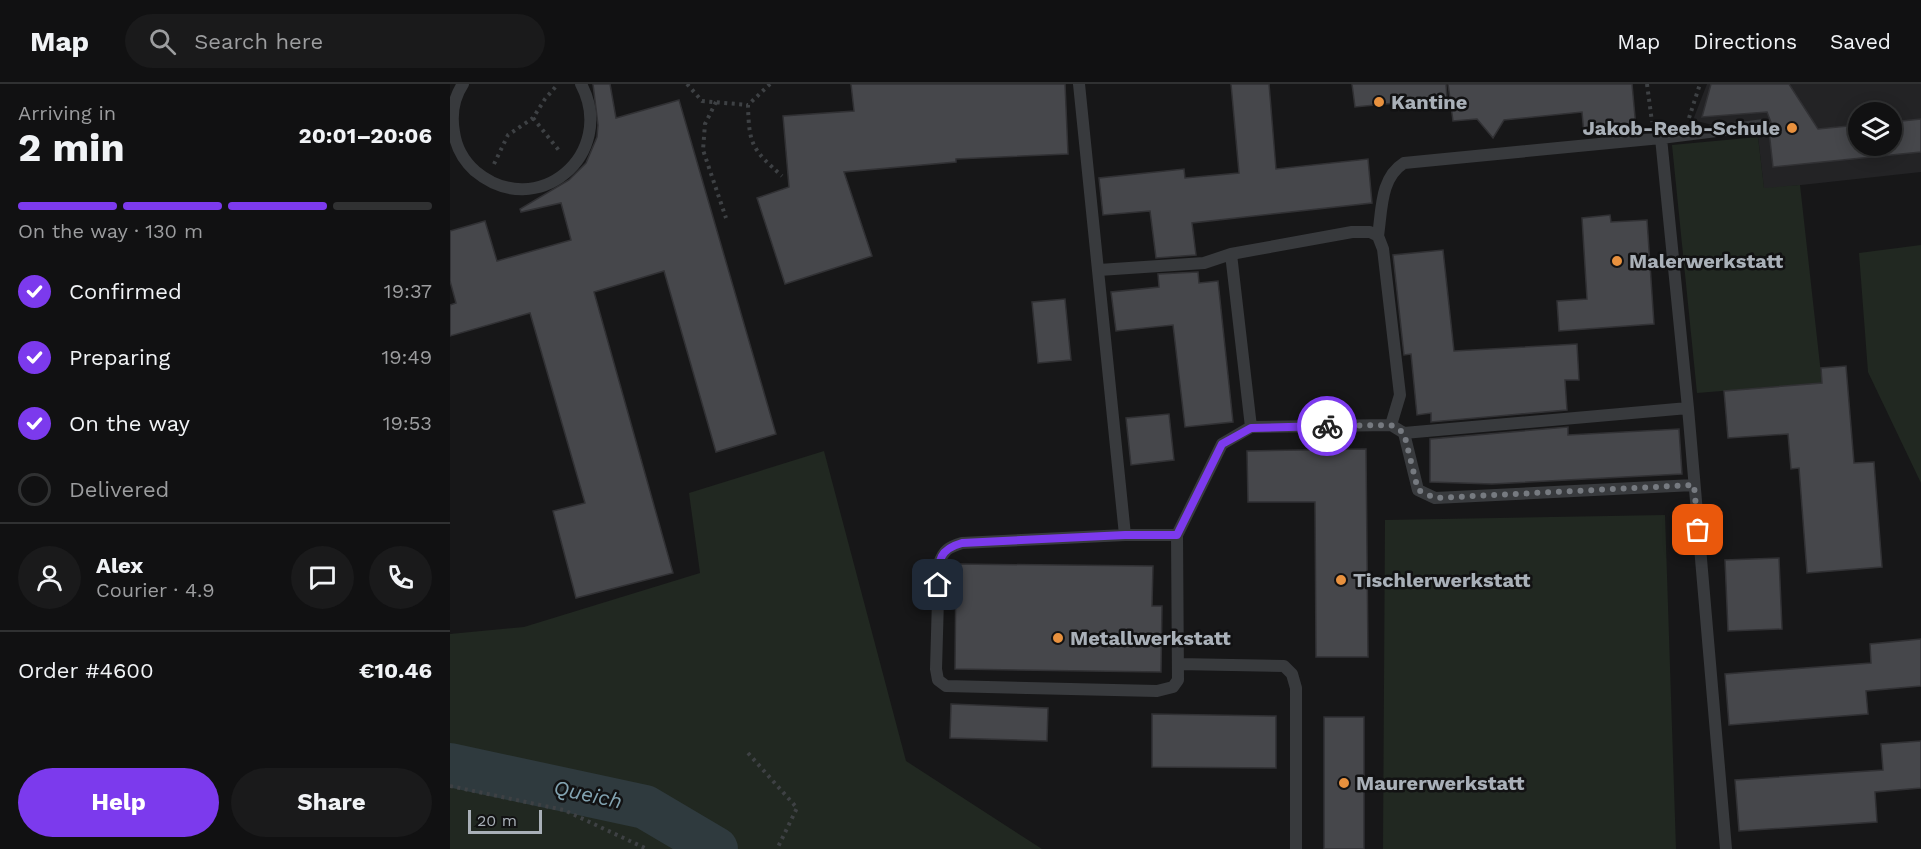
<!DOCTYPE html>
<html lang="en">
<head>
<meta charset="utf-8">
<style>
  body { margin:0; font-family:"Work Sans",sans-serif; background:#1a1a1b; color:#f1f3f6; height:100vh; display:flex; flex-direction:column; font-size:22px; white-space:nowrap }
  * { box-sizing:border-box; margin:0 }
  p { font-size:20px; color:#9c9d9f }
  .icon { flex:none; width:33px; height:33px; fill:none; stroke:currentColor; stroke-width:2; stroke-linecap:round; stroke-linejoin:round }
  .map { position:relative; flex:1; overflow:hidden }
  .details { display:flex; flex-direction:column; background:#111112; width:450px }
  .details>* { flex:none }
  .fabs { position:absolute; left:1398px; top:18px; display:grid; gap:12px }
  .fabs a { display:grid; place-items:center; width:54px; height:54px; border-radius:50%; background:#111112; box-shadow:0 3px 15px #0003,0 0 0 2px #303132; font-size:30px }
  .scale { position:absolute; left:18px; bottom:15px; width:74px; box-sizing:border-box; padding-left:6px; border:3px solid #a9b0b8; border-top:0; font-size:16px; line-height:21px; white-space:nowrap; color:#a9b0b8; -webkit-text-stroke:4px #121213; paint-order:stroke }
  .pin { position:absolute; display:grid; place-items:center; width:51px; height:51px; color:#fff; margin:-26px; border-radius:12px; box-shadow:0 3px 9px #0006 }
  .courier { position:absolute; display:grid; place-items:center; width:60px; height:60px; margin:-30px; border:4px solid #7c3aed; border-radius:50%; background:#fff; color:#222; box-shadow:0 2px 8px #0007 }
  .headline em { font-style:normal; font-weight:700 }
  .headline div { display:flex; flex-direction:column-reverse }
  .headline { display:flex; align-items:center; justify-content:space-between; height:102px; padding:0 18px }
  h1 { font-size:39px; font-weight:700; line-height:45px }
  .bar { display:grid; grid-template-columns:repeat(4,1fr); gap:9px 6px; align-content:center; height:72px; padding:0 18px }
  .bar i { height:8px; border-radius:4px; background:#303132 }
  .bar .on { background:#7c3aed }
  .bar p { grid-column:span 4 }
  .line { display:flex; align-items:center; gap:15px; padding:0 18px; border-top:2px solid #303132 }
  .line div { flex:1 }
  .round { display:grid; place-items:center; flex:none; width:63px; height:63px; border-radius:32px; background:#1a1a1b }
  ol { padding:0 18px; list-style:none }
  li { display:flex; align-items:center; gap:18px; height:66px }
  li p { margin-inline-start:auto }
  li .icon { padding:6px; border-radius:50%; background:#7c3aed; color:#fff; stroke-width:4 }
  li:last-child { color:#9c9d9f }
  li i { width:33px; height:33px; border:3px solid #303132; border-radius:50% }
  .button { display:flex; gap:12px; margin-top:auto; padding:12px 18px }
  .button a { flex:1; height:69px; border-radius:36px; background:#7c3aed; color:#fff; font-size:24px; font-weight:700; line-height:69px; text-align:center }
  .button a+a { background:#1a1a1b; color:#f1f3f6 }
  header { display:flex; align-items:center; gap:36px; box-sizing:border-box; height:84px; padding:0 30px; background:#111112; border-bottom:2px solid #303132 }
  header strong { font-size:28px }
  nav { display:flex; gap:33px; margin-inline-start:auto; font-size:21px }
  .search { width:420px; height:54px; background:#1a1a1b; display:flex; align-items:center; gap:15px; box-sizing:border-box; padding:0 21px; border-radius:33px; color:#9c9d9f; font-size:22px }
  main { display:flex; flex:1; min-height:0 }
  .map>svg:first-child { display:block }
  .built { fill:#232325; fill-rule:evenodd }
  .green { fill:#212821 }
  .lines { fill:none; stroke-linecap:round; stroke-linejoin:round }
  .river { stroke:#2f3a3e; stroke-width:44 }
  .building { fill:#46474b; stroke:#313134; stroke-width:1.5 }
  .path { stroke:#3e4144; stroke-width:4; stroke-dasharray:3 4.5; stroke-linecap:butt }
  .lane { stroke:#383a3d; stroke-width:12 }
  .done { stroke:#767a80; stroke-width:6; stroke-dasharray:0 10.8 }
  .route { stroke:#7c3aed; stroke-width:8 }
  .poi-dot { fill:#e8913e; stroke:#121213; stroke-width:2 }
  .labels { text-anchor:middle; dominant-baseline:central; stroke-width:5; stroke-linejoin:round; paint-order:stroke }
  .poi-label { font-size:20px; font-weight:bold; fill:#a9b0b8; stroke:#121213; text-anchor:start }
  .water-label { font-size:21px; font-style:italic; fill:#82a3b1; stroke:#121213 }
</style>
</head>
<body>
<header>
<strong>Map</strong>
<div class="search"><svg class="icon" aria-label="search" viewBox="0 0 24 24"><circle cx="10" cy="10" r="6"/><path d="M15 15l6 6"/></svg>Search here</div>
<nav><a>Map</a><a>Directions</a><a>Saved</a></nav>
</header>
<main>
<section class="details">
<div class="headline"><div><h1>2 min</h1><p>Arriving in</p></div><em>20:01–20:06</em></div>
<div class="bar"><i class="on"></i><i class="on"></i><i class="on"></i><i></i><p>On the way · 130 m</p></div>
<ol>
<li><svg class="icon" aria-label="check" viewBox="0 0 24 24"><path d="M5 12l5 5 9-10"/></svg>Confirmed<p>19:37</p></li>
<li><svg class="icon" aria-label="check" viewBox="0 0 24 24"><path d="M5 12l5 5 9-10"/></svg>Preparing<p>19:49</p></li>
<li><svg class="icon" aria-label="check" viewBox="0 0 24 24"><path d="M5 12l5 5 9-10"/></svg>On the way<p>19:53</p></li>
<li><i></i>Delivered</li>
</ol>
<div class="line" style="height:108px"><a class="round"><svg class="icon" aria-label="person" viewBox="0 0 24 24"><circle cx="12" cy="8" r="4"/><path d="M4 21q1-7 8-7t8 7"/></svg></a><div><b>Alex</b><p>Courier · 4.9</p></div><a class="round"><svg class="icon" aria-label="chat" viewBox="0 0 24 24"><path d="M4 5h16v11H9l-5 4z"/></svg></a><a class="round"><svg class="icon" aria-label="phone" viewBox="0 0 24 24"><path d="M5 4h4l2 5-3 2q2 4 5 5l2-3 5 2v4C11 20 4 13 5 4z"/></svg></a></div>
<div class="line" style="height:78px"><div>Order #4600</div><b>€10.46</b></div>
<div class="button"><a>Help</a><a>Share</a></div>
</section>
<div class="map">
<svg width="1471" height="765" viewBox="0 0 1471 765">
  <rect width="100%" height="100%" fill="#171718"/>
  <!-- built -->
  <path class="built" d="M1257 0H1471V88L1314 105 1308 53 1243 36ZM1408 28H1442V62H1408Z"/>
  <!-- green -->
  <path class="green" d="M1308 53 1314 104 1350 101 1372 299 1247 309 1222 61Z
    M1471 161V399L1418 288 1409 169Z
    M374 367 456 677 592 765H0V550L74 543 250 489 239 409Z
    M1215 431 1226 765H933L935 436Z"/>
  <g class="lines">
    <!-- river -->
    <path class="river" d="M0 681 195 723 266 765"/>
  </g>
  <!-- building -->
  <path class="building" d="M143 0H160L166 34 229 16 326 350 266 368 214 187 144 208 223 489 126 514 103 427 135 419 80 229 0 252V221L6 219 0 197V147L35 137 47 177 121 156 111 119 71 128 70 125 119 96 136 79 147 53 148 41Z
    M401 0H615L618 70 506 75V78L394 88 422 172 335 200 307 114 339 103 333 32 404 27Z
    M781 0H819L826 85 918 75 922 119 742 139 746 171 706 174 700 127 653 131 649 94 734 85 735 94 789 89Z
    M902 0H996L997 14 905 23Z
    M998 0H1182L1186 44 1134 50 1132 28 1054 36 1043 54 1027 35 1003 37Z
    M1261 0H1339L1368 45 1408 41V62H1442V38L1471 35V68L1323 83 1319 47 1322 41 1317 28 1252 33Z
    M1160 131 1161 138 1197 136 1204 240 1109 247 1107 217 1137 215 1132 134Z
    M993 166 1004 267 1127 260 1129 296H1115L1117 326 981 338V329L967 331 961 270 954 271 943 171Z
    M748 188 749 199 768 197 783 338 735 343 723 241 666 247 661 208 709 203 708 190Z
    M615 215 621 276 588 279 582 218Z
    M1396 282 1404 379 1424 378 1432 483 1357 489 1349 384 1341 385 1338 350 1278 354 1274 307 1372 299 1371 284Z
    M719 330 724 376 681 381 676 334Z
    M1118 343V351L1229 345 1232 390 1042 400 980 398V355Z
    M916 365 918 573H866L865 418H798L797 367Z
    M1329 474 1332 545 1278 547 1275 476Z
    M506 480 703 482 702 522H712L711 588 505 585Z
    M1471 555V602L1416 607 1418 630 1279 641 1275 590 1421 579 1420 560Z
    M501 620 598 624 597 657 500 654Z
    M702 630 826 632V684L702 683Z
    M874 633H914V765H874Z
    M1471 657V704L1425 708 1427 738 1289 747 1285 696 1433 686 1431 660Z"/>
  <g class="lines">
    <!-- path -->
    <path class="path" d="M237 0 252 17 298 21
      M320 0 298 21C299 61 302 65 332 92
      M1197 0 1202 38
      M266 18 255 40 253 66 276 134
      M83 34 111 69
      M1239 34 1250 0
      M44 80 58 51 83 34 95 15 108 0
      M298 669 347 724 327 765
      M0 702 114 726 197 765"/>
    <!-- lane -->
    <path class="lane" d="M13 0C3 15 1 31 4 48 6 63 14 77 25 87 87 139 168 70 131 0
      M629 0 675 451H727L772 360 801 343 941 341 950 311 933 165 928 152 920 148H902L781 170 754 179 649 186
      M1211 54 1314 41
      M928 152C932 126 930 94 954 79L1211 54 1238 324 1276 765
      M781 170 801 343
      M941 341 954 349 968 406 985 414 1244 401
      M954 349 1238 324
      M675 451 512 459C499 463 493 466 489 480L486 585 488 596 496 602 707 607 723 603 728 596 727 451
      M728 580 834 582 842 590 846 604V765"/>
  </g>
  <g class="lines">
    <!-- done -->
    <path class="done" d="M877 342 941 341 954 349 968 406 985 414 1244 401 1248 446"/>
    <!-- route -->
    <path class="route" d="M488 501C489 478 487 466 512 459L675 451H727L772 360 801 344 877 342"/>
  </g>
  <!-- markers -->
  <g class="poi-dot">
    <circle cx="929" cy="18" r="6"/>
    <circle cx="1342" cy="44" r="6"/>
    <circle cx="1167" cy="177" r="6"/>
    <circle cx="891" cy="496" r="6"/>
    <circle cx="608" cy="554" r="6"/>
    <circle cx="894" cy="699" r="6"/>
  </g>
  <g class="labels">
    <!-- poi labels -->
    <g class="poi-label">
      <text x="941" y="18">Kantine</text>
      <text x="1330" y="44" text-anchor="end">Jakob-Reeb-Schule</text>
      <text x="1179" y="177">Malerwerkstatt</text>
      <text x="903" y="496">Tischlerwerkstatt</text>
      <text x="620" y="554">Metallwerkstatt</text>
      <text x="906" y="699">Maurerwerkstatt</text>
    </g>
    <!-- water labels -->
    <g class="water-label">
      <text transform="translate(138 710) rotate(12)">Queich</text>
    </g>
  </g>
</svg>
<div class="fabs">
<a><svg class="icon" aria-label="layers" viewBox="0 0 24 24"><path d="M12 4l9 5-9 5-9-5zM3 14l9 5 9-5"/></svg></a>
</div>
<div class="scale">20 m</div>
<div class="pin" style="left:1248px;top:446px;background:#ea580c"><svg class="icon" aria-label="bag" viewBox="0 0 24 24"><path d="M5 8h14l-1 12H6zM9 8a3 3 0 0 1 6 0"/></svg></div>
<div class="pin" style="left:488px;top:501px;background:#1f2937"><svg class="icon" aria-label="home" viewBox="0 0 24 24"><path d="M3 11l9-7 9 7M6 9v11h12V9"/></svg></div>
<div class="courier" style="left:877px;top:342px"><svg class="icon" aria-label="bike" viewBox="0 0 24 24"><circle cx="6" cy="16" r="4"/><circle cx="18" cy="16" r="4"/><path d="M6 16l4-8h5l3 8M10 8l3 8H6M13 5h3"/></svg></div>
</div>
</main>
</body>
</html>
